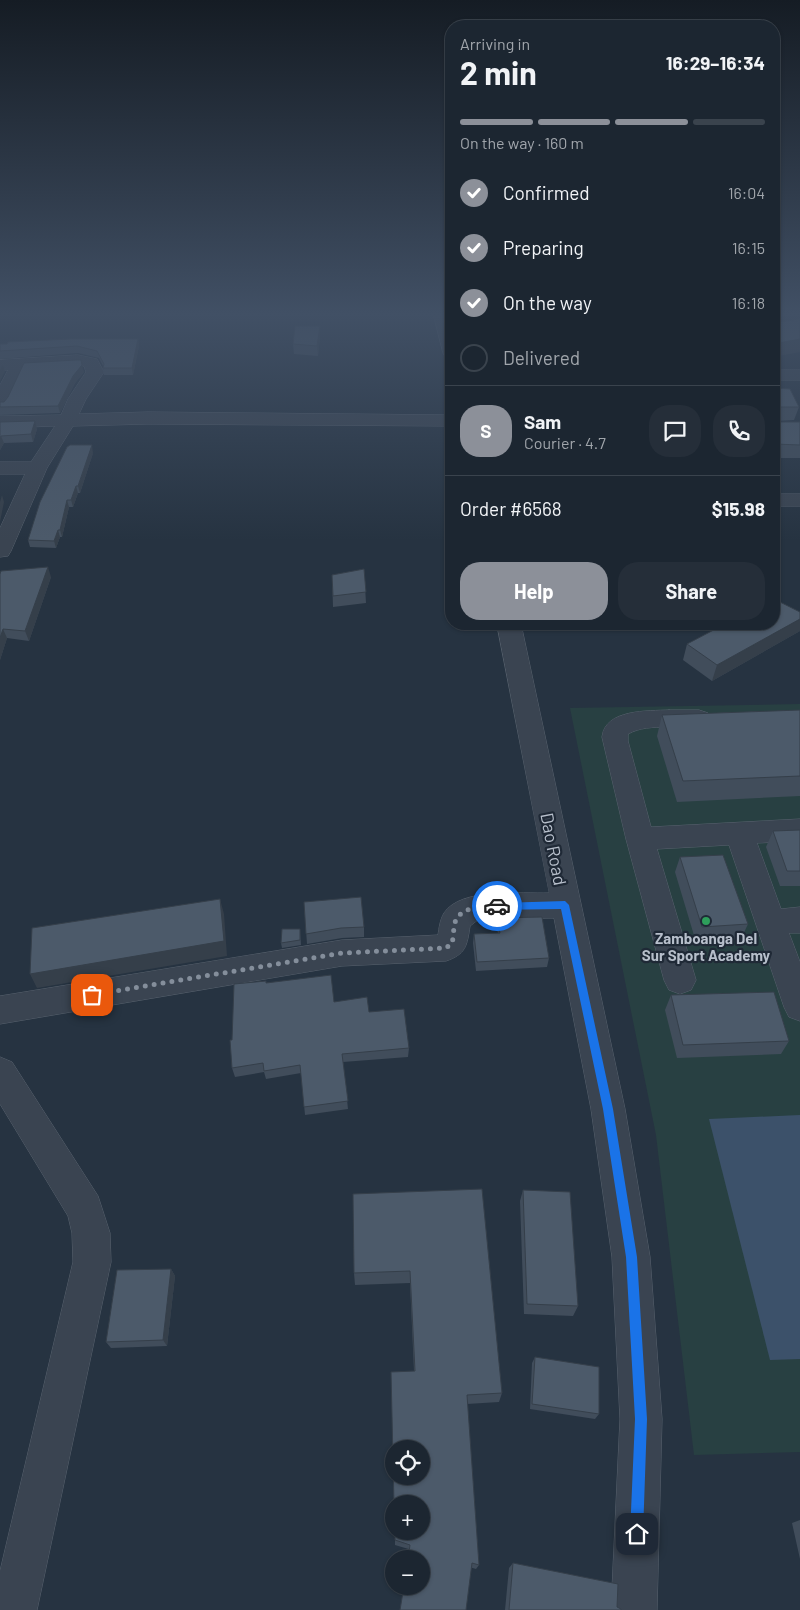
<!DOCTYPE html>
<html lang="en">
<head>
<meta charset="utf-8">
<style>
  body { margin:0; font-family:Barlow,sans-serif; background:#252e39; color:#f1f3f6; height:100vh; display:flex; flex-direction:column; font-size:19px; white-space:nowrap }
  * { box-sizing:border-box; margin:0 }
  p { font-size:16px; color:#a0a5ab }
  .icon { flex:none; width:28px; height:28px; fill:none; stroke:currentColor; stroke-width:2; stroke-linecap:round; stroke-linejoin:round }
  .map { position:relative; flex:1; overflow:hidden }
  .details { position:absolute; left:445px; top:20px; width:335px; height:610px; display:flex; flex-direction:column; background:#1c2631; border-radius:20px; box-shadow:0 1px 4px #0004,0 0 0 1px #3a434d }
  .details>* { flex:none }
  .fabs { position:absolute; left:385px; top:1440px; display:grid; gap:10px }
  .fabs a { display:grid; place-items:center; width:45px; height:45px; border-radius:50%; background:#1c2631; box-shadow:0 1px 4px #0004,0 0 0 1px #3a434d; font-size:25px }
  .pin { position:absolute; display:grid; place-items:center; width:42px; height:42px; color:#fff; margin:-21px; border-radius:10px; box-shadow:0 2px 8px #0006 }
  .courier { position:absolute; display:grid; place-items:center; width:50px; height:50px; margin:-25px; border:4px solid #1a73e8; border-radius:50%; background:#fff; color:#222; box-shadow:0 1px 6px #0007 }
  .head em { font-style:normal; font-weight:700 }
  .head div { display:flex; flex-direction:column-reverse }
  .head { display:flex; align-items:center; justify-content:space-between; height:85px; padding:0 15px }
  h1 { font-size:32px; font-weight:700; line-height:38px }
  .bar { display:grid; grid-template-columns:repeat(4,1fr); gap:8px 5px; align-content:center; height:60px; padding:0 15px }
  .bar i { height:6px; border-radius:4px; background:#3a434d }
  .bar .current { background:#8c9099 }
  .bar p { grid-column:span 4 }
  .line { display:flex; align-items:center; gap:12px; padding:0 15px; border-top:1px solid #3a434d }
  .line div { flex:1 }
  .round { display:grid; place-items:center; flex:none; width:52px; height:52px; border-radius:20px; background:#252e39 }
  ol { padding:0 15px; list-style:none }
  li { display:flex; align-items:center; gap:15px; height:55px }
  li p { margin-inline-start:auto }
  li .icon { padding:5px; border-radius:50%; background:#8c9099; color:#fff; stroke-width:4 }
  li:last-child { color:#a0a5ab }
  li i { width:28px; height:28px; border:2px solid #3a434d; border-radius:50% }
  .action { display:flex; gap:10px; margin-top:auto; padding:10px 15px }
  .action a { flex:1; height:58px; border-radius:20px; background:#8c9099; color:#fff; font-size:20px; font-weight:700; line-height:58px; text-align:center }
  .action a+a { background:#252e39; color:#f1f3f6 }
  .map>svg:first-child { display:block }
  .green { fill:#284042 }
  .water { fill:#3c516a }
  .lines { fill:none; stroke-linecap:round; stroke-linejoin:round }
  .minor-casing { stroke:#58626e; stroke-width:1 }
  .minor { fill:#3a4451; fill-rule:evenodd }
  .wall { fill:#414d5b }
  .shaded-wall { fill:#353f4a }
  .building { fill:#4c5a6a; stroke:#353f4a; fill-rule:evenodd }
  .route { fill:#1a73e8 }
  .done { stroke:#848e9b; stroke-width:5; stroke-dasharray:0 9 }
  .leisure-dot { fill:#2e9e5b; stroke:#1f2936; stroke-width:2 }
  .labels { text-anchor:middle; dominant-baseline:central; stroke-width:4.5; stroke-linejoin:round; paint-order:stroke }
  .poi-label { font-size:15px; font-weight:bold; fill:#b7bfcb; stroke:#1f2936 }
  .near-street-label { font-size:18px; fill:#b7bfcb; stroke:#1f2936 }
</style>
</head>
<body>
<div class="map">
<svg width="800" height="1610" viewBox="0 0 800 1610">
  <rect width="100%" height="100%" fill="#263341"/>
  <!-- green -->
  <path class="green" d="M800 704V1452L694 1455 656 1135 570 708Z"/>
  <!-- water -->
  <path class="water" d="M800 1115V1359L770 1360 709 1119Z"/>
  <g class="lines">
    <defs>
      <path id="minor" d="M434 316H450L451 358 445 357 443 353Z
        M78 355 97 359 104 372 86 399 79 414 148 412 451 415V426L148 424 73 426 47 468 11 551 8 556 0 557V528L25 474H0V462H31L55 426 0 428V416L61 415 68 399 86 372 84 366 78 365 25 368 9 403 6 407 0 408V385L8 370H0V360Z
        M774 370H800V380H774Z
        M774 494H800V506H774Z
        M497 624H521L625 1109 650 1257 662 1419 657 1610H611L620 1419 612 1257 591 1109 554 918 479 919 470 926C467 946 466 954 446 961L342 966 0 1024V996L342 940 438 935C439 928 440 920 444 913 461 887 522 894 549 893Z
        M669 710H699L708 713 712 719 708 725C683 732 651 721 628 734V741L651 827 800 819V841L757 843 781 909 800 907V933H789L800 962V1021L789 1017 784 1007 729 845 657 849 696 980 691 990 680 994 669 990 664 980 626 839 602 737C605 709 648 711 669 710Z
        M0 1057 12 1062 98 1196 110 1233 111 1262 37 1610H0V1571L73 1262 72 1233 68 1216 0 1104Z"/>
    </defs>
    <!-- minor casing -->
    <use href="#minor" class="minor-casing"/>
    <!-- minor -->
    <use href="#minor" class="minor"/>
  </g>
  <!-- wall -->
  <path class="wall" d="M320 326V336L318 356 294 354 293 344Z
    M138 339 139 346 133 375H104L103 368V366L99 358 78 353 0 359V344Z
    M84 372 75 383 60 413 0 415V402H4Z
    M774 388 799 407 794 420 777 421V422H800V458H774Z
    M0 422 37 429 33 442 4 443 0 450Z
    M93 453 80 493H78L73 507H69L62 537H60L56 548 30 547 28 540Z
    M364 569 366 603 333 607 332 575Z
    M0 574 51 577 29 641 7 638 0 660Z
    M800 631 712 681 683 660 687 644Z
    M800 710V796L677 802 657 736 662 715Z
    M800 830V886H780L766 847 773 831Z
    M680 857 748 924 741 939 696 942 675 872Z
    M304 902 364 927V937L342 938 307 944Z
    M497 918 549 958 547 967 476 971 473 943 474 934 498 933 496 927Z
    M300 929 301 945 282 948 281 943Z
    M266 983 369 1012 409 1048 408 1057 343 1062 348 1109 305 1115 301 1073 266 1079 264 1072 235 1077 232 1068V1040Z
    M671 995 789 1041 781 1054 677 1058 665 1010Z
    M523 1190 578 1306 573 1316 524 1314 520 1201Z
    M353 1194 502 1393 499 1402 467 1404 479 1565 476 1569 395 1545V1531L414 1371 410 1283 355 1285 354 1273Z
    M171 1269 175 1276 167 1346 111 1348 106 1342Z
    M535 1357 599 1414 595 1419 530 1409 532 1363Z
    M800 1520V1559L792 1523Z
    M513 1563 617 1607 621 1610H505L509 1568Z"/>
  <!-- shaded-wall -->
  <path class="shaded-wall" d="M320 326V336L318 356 317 346Z
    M138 339 139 346 133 375 132 368Z
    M800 339V352L774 357V344Z
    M3 365 5 372 0 381V370Z
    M82 365 84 372 75 383 60 413 58 406 73 376Z
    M35 421 37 429 33 442 31 434Z
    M1 436 4 443 0 450V438Z
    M92 445 93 453 80 493 78 486Z
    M76 486 78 493 73 507 71 500Z
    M2 495 4 502 0 522V502Z
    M67 500 69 507 62 537 60 530Z
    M58 530 60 537 56 548 54 541Z
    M48 567 51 577 29 641 25 631Z
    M800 619V631L712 681 717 665Z
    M3 629 7 638 0 660V638Z
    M220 899 224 914 227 956 37 988 30 974Z
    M171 1269 175 1276 167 1346 163 1340Z"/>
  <!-- building -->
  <path class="building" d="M799 319H800V339L774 344V323Z
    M295 326H320L317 346 293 344Z
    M70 339H138L132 368H103L104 364 97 351 77 346 0 351V344H7L8 342Z
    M76 360H81L82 365 73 376 58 406 0 407V402H4L8 397 24 363Z
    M774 388 790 389 799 407H777V422H800V445L774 444Z
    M35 421 31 434 1 436 0 438V422Z
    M70 445H92L78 486H76L71 500H67L60 530H58L54 541 28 540 40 502 67 447Z
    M48 567 25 631 3 629 0 638V574L1 571Z
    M364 569 366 592 333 596 332 575Z
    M778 601 800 612V619L717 665 687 644 725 624H774V604Z
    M800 710V776L683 781 662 715Z
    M800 830V871H787L773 831Z
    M723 855 748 924 702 927 680 857Z
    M361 897 364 927 341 928 306 934 304 902Z
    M220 899 224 941 30 974 32 928Z
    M542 917 549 958 477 962 474 934 500 933 497 918Z
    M282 929H300V940L281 943Z
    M331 975 334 1002 367 997 369 1012 404 1009 409 1048 342 1054 348 1101 304 1107 300 1065 264 1071 263 1063 232 1068 230 1040H232L234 984 266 981V983Z
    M774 992 789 1041 683 1045 671 995Z
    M482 1189 502 1393 467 1395 479 1565 472 1563 466 1610H400L404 1586H421V1559H408L410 1545 395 1540V1531H421V1504H394L391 1372 415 1371 410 1271 354 1273 353 1194ZM394 1449H421V1476H394Z
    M523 1190 570 1192 578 1306 527 1304Z
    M171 1269 163 1340 106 1342 117 1270Z
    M535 1357 599 1367V1414L532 1404Z
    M513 1563 618 1584 617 1607 621 1609V1610H509Z"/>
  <!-- sky -->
  <linearGradient id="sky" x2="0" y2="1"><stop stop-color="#151c24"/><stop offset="0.58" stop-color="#415065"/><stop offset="1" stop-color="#415065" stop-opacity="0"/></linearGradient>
  <rect width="800" height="541" fill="url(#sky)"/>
  <!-- route -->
  <path class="route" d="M565 901 569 905 613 1109 637 1257 647 1419 643 1534 642 1538 637 1540 632 1538 630 1534 635 1419 626 1257 603 1109 561 909 497 910 492 906 497 903Z"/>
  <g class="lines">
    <!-- done -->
    <path class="done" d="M92 995 342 953 446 948 452 943C454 936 453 926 456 920 463 906 484 907 497 906"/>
  </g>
  <!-- markers -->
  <circle class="leisure-dot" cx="706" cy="921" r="5"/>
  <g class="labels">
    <!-- poi labels -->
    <g class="poi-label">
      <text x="706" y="938">Zamboanga Del<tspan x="706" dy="17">Sur Sport Academy</tspan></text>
    </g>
    <!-- near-street labels -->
    <g class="near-street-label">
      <text transform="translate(554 849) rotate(79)">Dao Road</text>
    </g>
  </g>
</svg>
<div class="fabs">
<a><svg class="icon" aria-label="locate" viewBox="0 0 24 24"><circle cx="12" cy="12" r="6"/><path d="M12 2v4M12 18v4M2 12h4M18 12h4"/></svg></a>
<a>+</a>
<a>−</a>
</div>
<div class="pin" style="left:92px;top:995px;background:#ea580c"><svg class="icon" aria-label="bag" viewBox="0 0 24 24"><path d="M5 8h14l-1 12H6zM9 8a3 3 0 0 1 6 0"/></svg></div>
<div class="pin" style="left:637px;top:1534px;background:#1f2937"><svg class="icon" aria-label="home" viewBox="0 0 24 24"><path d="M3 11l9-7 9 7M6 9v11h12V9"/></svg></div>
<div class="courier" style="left:497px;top:906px"><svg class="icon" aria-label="car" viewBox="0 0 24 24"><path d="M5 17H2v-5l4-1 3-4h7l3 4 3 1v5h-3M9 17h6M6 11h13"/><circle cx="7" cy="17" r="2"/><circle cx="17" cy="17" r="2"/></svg></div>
<section class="details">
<div class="head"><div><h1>2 min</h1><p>Arriving in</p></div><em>16:29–16:34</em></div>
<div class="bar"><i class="current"></i><i class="current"></i><i class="current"></i><i></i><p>On the way · 160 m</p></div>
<ol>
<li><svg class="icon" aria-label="check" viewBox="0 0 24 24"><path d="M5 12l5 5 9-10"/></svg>Confirmed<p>16:04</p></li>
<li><svg class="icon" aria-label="check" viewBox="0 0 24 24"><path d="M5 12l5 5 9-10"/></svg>Preparing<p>16:15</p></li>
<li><svg class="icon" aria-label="check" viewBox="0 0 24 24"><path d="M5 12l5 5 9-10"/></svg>On the way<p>16:18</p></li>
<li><i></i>Delivered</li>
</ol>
<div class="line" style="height:90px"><b class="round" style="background:#8c9099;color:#fff">S</b><div><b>Sam</b><p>Courier · 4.7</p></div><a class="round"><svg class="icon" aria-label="chat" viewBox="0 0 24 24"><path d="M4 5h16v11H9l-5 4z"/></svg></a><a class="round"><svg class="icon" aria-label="phone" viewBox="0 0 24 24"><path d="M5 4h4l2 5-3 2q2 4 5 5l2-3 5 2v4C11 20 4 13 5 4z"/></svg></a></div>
<div class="line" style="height:65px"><div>Order #6568</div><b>$15.98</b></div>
<div class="action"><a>Help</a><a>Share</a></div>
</section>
</div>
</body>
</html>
